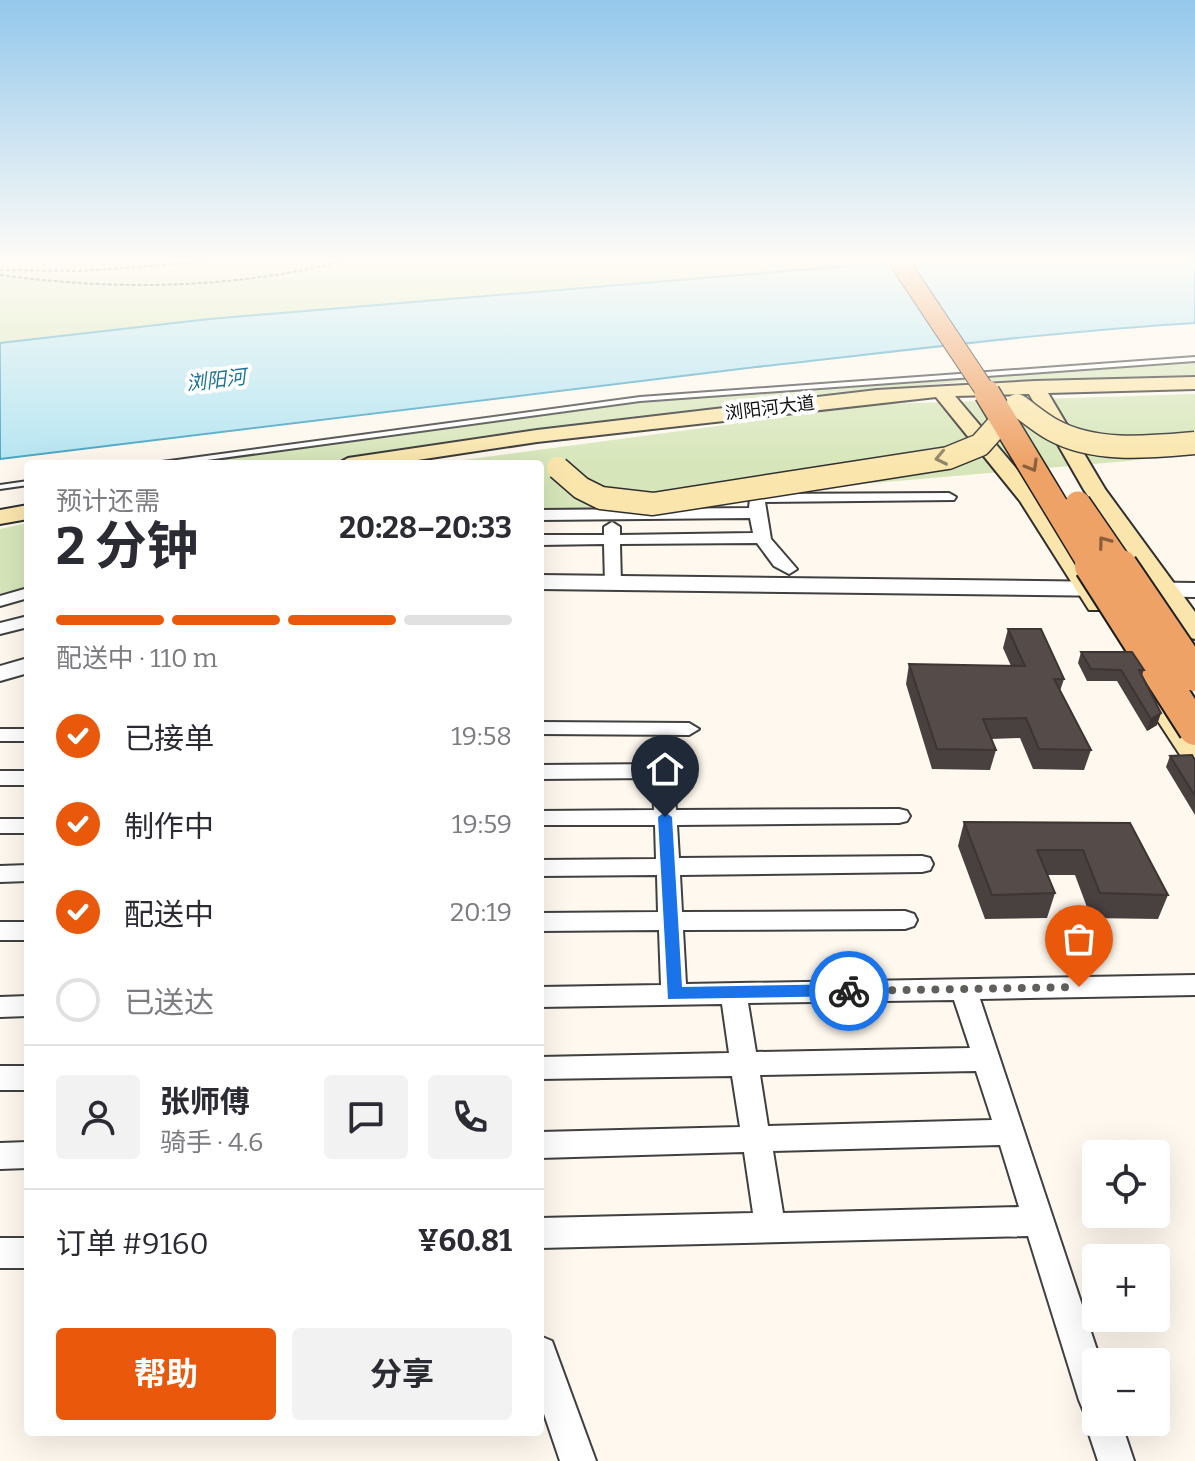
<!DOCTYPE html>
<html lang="zh">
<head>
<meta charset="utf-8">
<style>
  body { margin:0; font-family:Bitter,"Noto Sans SC",serif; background:#f2f2f3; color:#2b2b33; height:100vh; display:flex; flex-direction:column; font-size:30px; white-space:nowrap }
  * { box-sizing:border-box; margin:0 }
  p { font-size:26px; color:#7c7c81 }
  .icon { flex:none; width:44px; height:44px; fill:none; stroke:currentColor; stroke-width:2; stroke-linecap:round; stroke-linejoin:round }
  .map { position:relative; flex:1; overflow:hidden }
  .side { position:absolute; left:24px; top:460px; width:520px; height:976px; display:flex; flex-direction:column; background:#fff; border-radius:8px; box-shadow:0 8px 32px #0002 }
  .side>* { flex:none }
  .controls { position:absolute; left:1082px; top:1140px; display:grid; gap:16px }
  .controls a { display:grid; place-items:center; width:88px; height:88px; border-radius:8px; background:#fff; box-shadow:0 8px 32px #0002; font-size:40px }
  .pin { position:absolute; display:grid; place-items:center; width:68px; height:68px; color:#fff; margin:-82px -34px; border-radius:50% 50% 50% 0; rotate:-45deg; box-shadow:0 0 8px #0007 }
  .pin .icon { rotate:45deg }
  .courier { position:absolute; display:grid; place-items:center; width:80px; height:80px; margin:-40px; border:6px solid #1a73e8; border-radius:50%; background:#fff; color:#222; box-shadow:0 2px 10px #0007 }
  .headline em { font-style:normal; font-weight:700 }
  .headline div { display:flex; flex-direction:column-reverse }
  .headline { display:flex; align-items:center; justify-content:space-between; height:136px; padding:0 32px }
  h1 { font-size:52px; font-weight:700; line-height:60px }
  .bar { display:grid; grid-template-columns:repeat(4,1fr); gap:12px 8px; align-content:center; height:96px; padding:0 32px }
  .bar i { height:10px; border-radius:6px; background:#e1e1e2 }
  .bar .selected { background:#ea580c }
  .bar p { grid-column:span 4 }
  .line { display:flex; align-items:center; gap:20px; padding:0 32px; border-top:2px solid #e1e1e2 }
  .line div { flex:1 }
  .round { display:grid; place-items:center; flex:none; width:84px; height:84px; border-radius:8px; background:#f2f2f3 }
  ol { padding:0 32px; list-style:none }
  li { display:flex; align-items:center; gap:24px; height:88px }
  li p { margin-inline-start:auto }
  li .icon { padding:8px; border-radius:50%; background:#ea580c; color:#fff; stroke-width:4 }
  li:last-child { color:#7c7c81 }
  li i { width:44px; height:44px; border:4px solid #e1e1e2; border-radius:50% }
  .button { display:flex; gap:16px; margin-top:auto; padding:16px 32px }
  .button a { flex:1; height:92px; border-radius:8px; background:#ea580c; color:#fff; font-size:32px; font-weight:700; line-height:92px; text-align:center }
  .button a+a { background:#f2f2f3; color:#2b2b33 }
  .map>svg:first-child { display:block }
  .green { fill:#d7e6ba }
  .water { fill:#b6e5f2; stroke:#41a4c5; stroke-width:2 }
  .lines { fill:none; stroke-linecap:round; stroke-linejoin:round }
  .service-casing { stroke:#404040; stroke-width:4 }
  .minor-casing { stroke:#404040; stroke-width:4 }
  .tertiary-casing { stroke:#404040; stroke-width:4 }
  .secondary-casing { stroke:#2f2f2f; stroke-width:4 }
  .path { stroke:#2f2f2f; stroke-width:2; stroke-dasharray:4 2; stroke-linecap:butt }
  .service { fill:#fff; fill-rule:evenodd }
  .minor { fill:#fff; fill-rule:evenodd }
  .tertiary { fill:#fff; fill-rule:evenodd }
  .secondary { fill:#fae6ad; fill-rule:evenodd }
  .secondary-bridge-casing { stroke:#2f2f2f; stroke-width:25; stroke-linecap:butt }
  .trunk-bridge-far2-casing { stroke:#1e1e1e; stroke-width:21; stroke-linecap:butt }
  .trunk-bridge-far1-casing { stroke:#1e1e1e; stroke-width:28; stroke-linecap:butt }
  .trunk-bridge-casing { stroke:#1e1e1e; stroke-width:36; stroke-linecap:butt }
  .secondary-bridge { stroke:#fae6ad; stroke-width:22 }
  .trunk-bridge-far2 { stroke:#eea266; stroke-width:19 }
  .trunk-bridge-far1 { stroke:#eea266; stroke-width:25 }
  .trunk-bridge { stroke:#eea266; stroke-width:32 }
  .wall { fill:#494140 }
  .shaded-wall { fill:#3c3534 }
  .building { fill:#554c4a; stroke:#3c3534; stroke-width:2 }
  .oneway { stroke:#8f8465 }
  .oneway2 { stroke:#895f3e }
  .route { fill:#1a73e8 }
  .done { stroke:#615f5c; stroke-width:8; stroke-dasharray:0 14.4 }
  .labels { text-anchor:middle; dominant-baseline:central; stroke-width:8; stroke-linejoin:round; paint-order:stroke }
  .far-street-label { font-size:18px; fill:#0d0d0d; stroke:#fff }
  .far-water-label { font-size:20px; font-style:italic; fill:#1e7497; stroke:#fff }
</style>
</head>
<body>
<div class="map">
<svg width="1195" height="1461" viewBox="0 0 1195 1461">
  <rect width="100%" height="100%" fill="#fef8ee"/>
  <!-- green -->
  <path class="green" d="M0 260H920L209 319 0 343Z
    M1195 362V375L958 382 677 414 314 464H190L658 400Z
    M1195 394V452L1128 461 540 512V464H433L882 404Z
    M28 523V595L0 598V529Z"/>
  <!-- water -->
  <path class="water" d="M920 260H1195V323C1048 332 902 351 756 367 504 396 252 427 0 459V343L209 319Z"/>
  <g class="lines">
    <defs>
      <path id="service" d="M1195 357V361L640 401 178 464H158L162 462 640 397Z
        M28 481V485L0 489V485Z"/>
      <path id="minor" d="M949 493 956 497 954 500 765 502 771 539 797 569 789 574 774 566 757 543 620 544 621 584 613 589 605 584 604 544 540 545V535H604V527L612 522 620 527V535L753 533 750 518 540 520V510L749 508 750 498 757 494Z
        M28 588V598L0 606V596Z
        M28 616V627L0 634V623Z
        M540 722 689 723 699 729 689 735 540 734Z
        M0 729H28V741H0Z
        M663 764 673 771 676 810 899 809 907 811 910 816 907 821 899 823 677 825 679 858 922 856 930 858 933 864 930 870 922 872 680 875 682 912 905 911 914 914 917 920 914 926 905 929 683 930 686 984 1195 975V995L980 999 1101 1362H1096V1422H1121L1134 1461H1098L1085 1422 1089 1414 1084 1412 1079 1400 1028 1236 540 1248V1218L753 1213 744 1152 540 1158V1132L740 1127 732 1076 540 1079V1057L729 1053 722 1004 540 1007V987L661 985 659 930 540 931V913L658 912 657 875 540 876V860L656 859 655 825H540V811L654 810 653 778 540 779V765ZM954 1000 970 1048 756 1052 748 1003ZM976 1071 992 1120 768 1126 760 1075ZM1000 1145 1019 1207 783 1213 773 1151Z
        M0 771H28V785H0Z
        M0 819H28V833H0Z
        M28 865V881L0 882V866Z
        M0 922H28V940H0Z
        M28 996V1016L0 1017V997Z
        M0 1066H28V1090H0Z
        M28 1142V1168L0 1169V1143Z
        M0 1238H28V1268H0Z
        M540 1336 552 1341 596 1461H560L540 1402Z"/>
      <path id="tertiary" d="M540 575 1195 583V597L540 589Z
        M28 658V673L0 681V666Z"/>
      <path id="secondary" d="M1195 377V389L1048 393 1105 489 1195 612V639L1186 637 1084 490 1029 394 955 396 1037 493 1111 605 1107 610H1089L1020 501 936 397 537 442 391 464H337L348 458 537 430 877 390 1035 381Z
        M28 505V519L0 524V510Z
        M1165 700 1175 703 1195 731V764L1184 761 1150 709 1155 703Z"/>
    </defs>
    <!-- service casing -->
    <use href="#service" class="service-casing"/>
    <!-- minor casing -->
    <use href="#minor" class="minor-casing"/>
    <!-- tertiary casing -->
    <use href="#tertiary" class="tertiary-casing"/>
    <!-- secondary casing -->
    <use href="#secondary" class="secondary-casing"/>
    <!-- path -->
    <path class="path" d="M0 270 82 271 228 260
      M0 275C119 291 232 289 349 260"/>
    <!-- service -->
    <use href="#service" class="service"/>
    <!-- minor -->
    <use href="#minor" class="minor"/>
    <!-- tertiary -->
    <use href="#tertiary" class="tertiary"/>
    <!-- secondary -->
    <use href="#secondary" class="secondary"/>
    <defs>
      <path id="secondary-bridge" d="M1017 405C1029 413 1040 423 1053 430 1095 453 1149 447 1195 443
        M558 468 581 488 601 498 653 504 948 458 980 445 1004 418"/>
      <path id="trunk-bridge-far2" d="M898 260 988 395"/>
      <path id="trunk-bridge-far1" d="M987 393 1093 568
        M1078 504 1122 568"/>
      <path id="trunk-bridge" d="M1091 566 1195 729
        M1121 566 1195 675"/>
    </defs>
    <!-- secondary-bridge casing -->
    <use href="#secondary-bridge" class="secondary-bridge-casing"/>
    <!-- trunk-bridge-far2 casing -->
    <use href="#trunk-bridge-far2" class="trunk-bridge-far2-casing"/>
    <!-- trunk-bridge-far1 casing -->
    <use href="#trunk-bridge-far1" class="trunk-bridge-far1-casing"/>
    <!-- trunk-bridge casing -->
    <use href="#trunk-bridge" class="trunk-bridge-casing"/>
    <!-- secondary-bridge -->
    <use href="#secondary-bridge" class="secondary-bridge"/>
    <!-- trunk-bridge-far2 -->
    <use href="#trunk-bridge-far2" class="trunk-bridge-far2"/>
    <!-- trunk-bridge-far1 -->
    <use href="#trunk-bridge-far1" class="trunk-bridge-far1"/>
    <!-- trunk-bridge -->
    <use href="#trunk-bridge" class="trunk-bridge"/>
  </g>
  <!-- wall -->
  <path class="wall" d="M1008 629 1064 679 1060 691 1091 750 1084 770 1033 769 1020 738 991 739 996 750 990 770 932 769 906 684 909 664 1011 666 1003 648Z
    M1081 652 1144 670 1142 675 1157 725 1147 731 1117 681H1087L1078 663Z
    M1170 756 1195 760V815L1166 767Z
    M964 822 1130 823 1168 895 1158 919 1091 918 1075 875H1047L1055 893 1047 918 985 919 958 846Z"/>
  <!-- shaded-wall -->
  <path class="shaded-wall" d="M1161 713 1157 725 1147 731 1151 719Z"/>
  <!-- building -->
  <path class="building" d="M1008 629H1041L1064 679H1054L1091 750 1039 749 1026 718 983 719 996 750 937 749 909 664 1025 666Z
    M1081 652H1132L1144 670H1139L1161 713 1151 719 1121 670 1091 669Z
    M1192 755 1195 760V796L1170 756Z
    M964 822 1130 823 1168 895 1100 893 1083 850H1037L1055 893 992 895Z"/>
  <!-- one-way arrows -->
  <defs><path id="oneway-chevron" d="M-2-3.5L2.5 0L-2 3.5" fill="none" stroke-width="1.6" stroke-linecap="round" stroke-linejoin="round" transform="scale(2)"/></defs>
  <use class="oneway" href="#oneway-chevron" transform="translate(941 458) rotate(168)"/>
  <g class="oneway2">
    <use href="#oneway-chevron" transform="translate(1032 466) rotate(60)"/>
    <use href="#oneway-chevron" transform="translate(1104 542) rotate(-126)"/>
  </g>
  <!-- sky -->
  <linearGradient id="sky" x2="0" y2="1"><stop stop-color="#94c8ec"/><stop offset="0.56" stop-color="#fffcf7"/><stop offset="1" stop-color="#fffcf7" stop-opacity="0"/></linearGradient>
  <rect width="1195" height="465" fill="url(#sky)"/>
  <!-- route -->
  <path class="route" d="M665 812 672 817 682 987 849 984 857 991 855 996 668 999 658 817Z"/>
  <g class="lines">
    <!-- done -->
    <path class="done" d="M849 991 1079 987"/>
  </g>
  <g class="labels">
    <!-- far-street labels -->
    <g class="far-street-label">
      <text transform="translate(770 408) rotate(-7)">浏阳河大道</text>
    </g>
    <!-- far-water labels -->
    <g class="far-water-label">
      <text transform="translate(216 380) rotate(-7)">浏阳河</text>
    </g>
  </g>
</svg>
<div class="controls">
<a><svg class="icon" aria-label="locate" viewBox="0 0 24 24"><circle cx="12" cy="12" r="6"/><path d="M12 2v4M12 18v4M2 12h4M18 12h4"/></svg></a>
<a>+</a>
<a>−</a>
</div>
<div class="pin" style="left:1079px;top:987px;background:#ea580c"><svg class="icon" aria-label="bag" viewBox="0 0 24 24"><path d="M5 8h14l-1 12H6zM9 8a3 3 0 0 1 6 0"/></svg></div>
<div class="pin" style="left:665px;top:817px;background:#1f2937"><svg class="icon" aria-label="home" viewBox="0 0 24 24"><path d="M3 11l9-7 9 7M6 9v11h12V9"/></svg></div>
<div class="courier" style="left:849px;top:991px"><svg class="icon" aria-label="bike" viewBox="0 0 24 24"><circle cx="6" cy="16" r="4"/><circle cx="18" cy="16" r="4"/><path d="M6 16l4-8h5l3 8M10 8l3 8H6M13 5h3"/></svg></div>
<section class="side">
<div class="headline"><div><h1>2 分钟</h1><p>预计还需</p></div><em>20:28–20:33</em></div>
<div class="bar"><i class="selected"></i><i class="selected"></i><i class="selected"></i><i></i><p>配送中 · 110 m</p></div>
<ol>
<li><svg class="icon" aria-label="check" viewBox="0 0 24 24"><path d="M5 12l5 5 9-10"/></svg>已接单<p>19:58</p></li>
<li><svg class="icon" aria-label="check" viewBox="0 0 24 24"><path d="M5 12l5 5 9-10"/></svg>制作中<p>19:59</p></li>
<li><svg class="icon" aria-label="check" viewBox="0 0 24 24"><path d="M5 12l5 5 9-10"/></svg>配送中<p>20:19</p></li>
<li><i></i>已送达</li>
</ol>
<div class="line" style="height:144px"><a class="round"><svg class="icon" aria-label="person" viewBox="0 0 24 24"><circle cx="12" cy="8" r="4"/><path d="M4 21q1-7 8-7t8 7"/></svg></a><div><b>张师傅</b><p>骑手 · 4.6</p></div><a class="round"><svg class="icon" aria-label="chat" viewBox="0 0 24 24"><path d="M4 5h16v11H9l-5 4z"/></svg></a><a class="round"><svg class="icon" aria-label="phone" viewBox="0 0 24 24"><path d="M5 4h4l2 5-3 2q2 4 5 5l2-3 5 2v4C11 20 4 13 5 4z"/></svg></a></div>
<div class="line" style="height:104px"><div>订单 #9160</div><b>¥60.81</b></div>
<div class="button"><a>帮助</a><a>分享</a></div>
</section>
</div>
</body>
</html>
